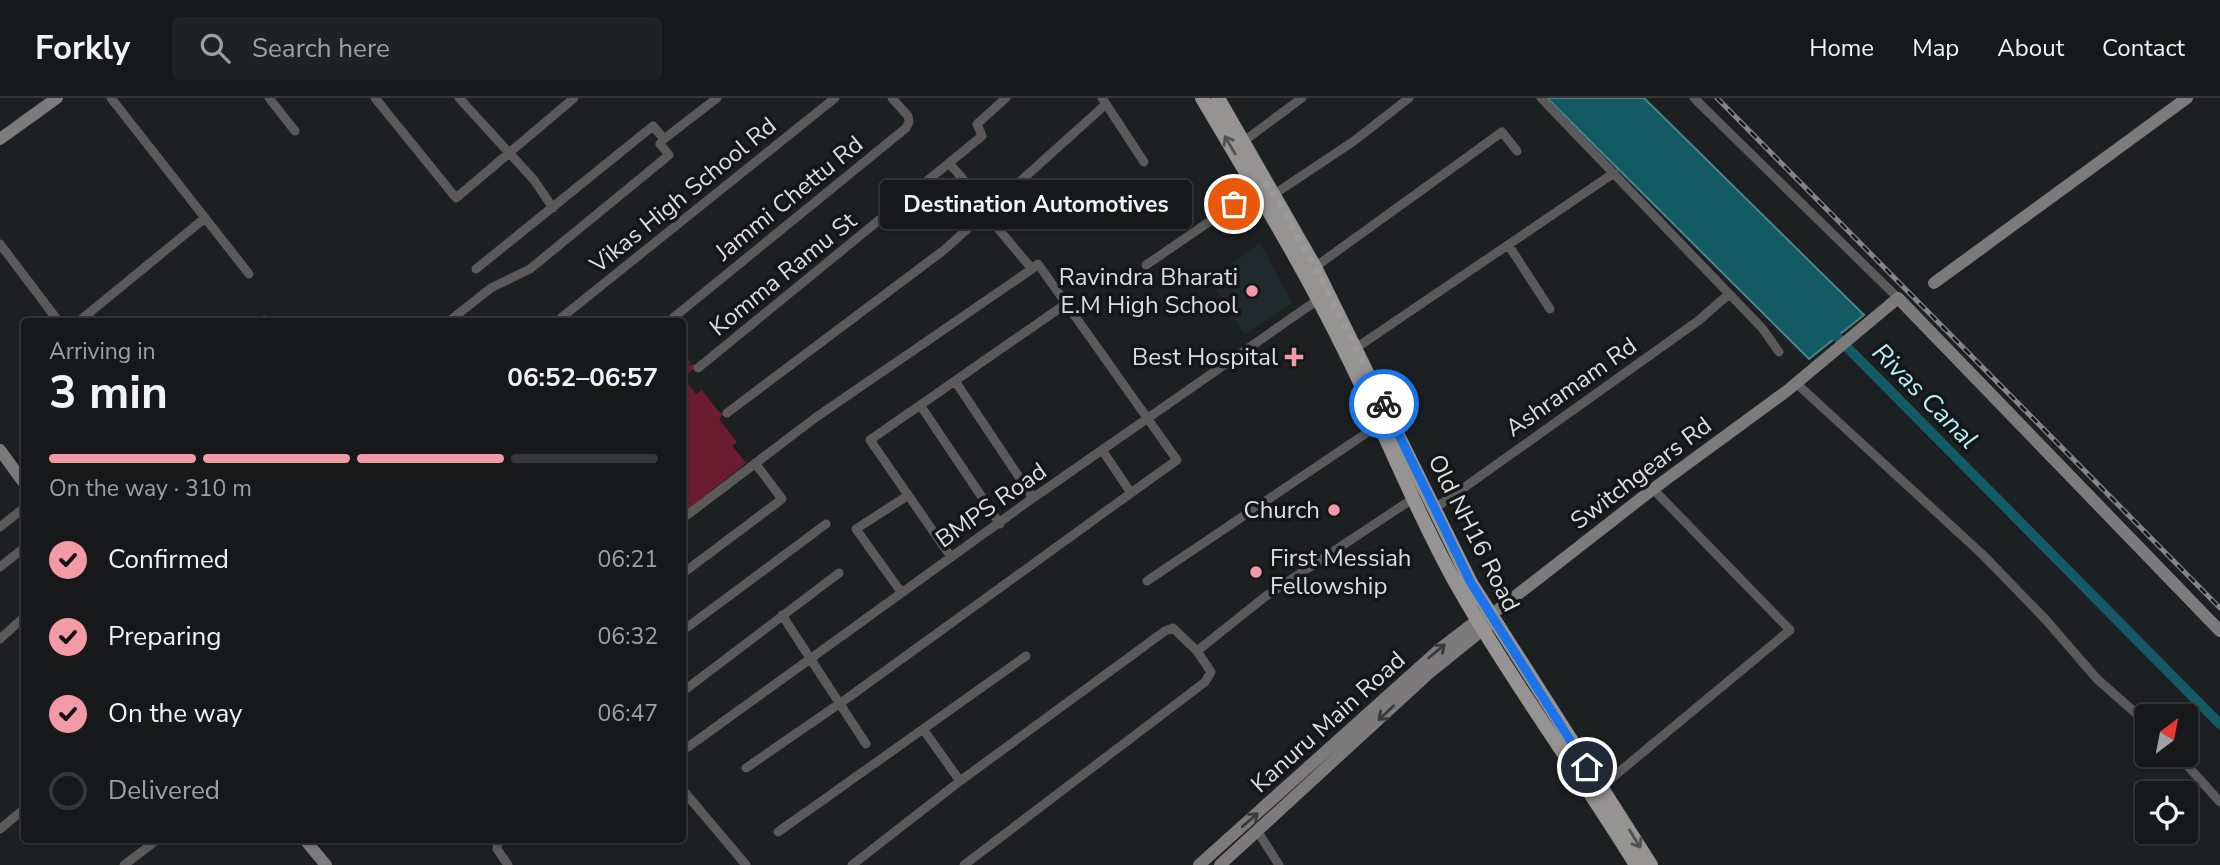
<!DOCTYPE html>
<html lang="en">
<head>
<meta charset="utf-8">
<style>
  body { margin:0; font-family:"Nunito Sans",sans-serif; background:#1f2122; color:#f1f3f6; height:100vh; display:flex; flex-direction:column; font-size:26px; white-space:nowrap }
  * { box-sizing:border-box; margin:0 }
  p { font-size:23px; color:#9ea0a2 }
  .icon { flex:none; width:38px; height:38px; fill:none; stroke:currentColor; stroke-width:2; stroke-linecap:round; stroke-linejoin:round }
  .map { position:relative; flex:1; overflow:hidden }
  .sheet { position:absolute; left:21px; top:220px; width:665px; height:525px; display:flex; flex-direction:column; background:#161819; border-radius:7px; box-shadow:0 2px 5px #0004,0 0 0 2px #353738 }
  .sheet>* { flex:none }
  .needle { width:46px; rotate:32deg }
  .tools { position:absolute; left:2135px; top:606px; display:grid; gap:14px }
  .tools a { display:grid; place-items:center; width:63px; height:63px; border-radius:7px; background:#161819; box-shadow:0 2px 5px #0004,0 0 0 2px #353738; font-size:35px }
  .pin { position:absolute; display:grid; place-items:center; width:60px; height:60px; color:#fff; margin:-30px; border:4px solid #fff; border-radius:50%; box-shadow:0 2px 7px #0007 }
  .courier { position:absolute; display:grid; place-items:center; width:70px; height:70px; margin:-35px; border:5px solid #1a73e8; border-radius:50%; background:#fff; color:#222; box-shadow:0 2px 9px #0007 }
  .bubble { position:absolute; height:49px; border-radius:7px; background:#161819; box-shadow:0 2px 5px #0004,0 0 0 2px #353738; font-size:23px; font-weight:700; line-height:49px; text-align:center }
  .headline em { font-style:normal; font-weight:700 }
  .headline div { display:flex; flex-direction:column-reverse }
  .headline { display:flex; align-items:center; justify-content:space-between; height:119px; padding:0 28px }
  h1 { font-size:46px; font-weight:700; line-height:52px }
  .bar { display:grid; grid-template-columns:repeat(4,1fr); gap:10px 7px; align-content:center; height:84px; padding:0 28px }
  .bar i { height:9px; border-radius:5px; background:#353738 }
  .bar .active { background:#f39aa7 }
  .bar p { grid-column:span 4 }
  ol { padding:0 28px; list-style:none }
  li { display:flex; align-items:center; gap:21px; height:77px }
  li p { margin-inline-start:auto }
  li .icon { padding:7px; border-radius:50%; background:#f39aa7; color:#111; stroke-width:4 }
  li:last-child { color:#9ea0a2 }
  li i { width:38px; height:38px; border:4px solid #353738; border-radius:50% }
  header { display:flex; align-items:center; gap:42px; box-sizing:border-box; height:98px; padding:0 35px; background:#161819; border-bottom:2px solid #353738 }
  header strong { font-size:33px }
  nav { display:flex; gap:38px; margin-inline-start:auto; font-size:24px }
  .search { width:490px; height:63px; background:#1f2122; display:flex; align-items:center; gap:18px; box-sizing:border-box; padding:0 24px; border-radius:7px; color:#9ea0a2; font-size:26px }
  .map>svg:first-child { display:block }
  .built { fill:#202a2c }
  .green { fill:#6b1c30 }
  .water { fill:#135b64; stroke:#508389; stroke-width:2 }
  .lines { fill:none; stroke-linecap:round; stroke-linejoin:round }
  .canal { stroke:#135b64; stroke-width:10 }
  .street { stroke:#5b5959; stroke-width:9 }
  .secondary { stroke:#7c7a7a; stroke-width:12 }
  .primary { stroke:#969393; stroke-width:14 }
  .rail-casing { stroke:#838586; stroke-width:5 }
  .rail { stroke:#141717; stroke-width:2.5; stroke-dasharray:8; stroke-linecap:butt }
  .oneway { stroke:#4e4f4f }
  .oneway2 { stroke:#383a3a }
  .done { stroke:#9a9c9c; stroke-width:7; stroke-dasharray:0 12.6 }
  .route { stroke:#1a73e8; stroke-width:9 }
  .poi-dot { fill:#f39aa7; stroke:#141717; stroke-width:2.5 }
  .labels { text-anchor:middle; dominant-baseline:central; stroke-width:7; stroke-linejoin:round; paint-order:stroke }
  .street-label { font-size:24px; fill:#dddfdf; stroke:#141717 }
  .poi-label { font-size:24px; fill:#dddfdf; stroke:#141717; text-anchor:end }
  .water-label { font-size:26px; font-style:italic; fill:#b7eff7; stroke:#141717 }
</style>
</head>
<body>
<header>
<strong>Forkly</strong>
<div class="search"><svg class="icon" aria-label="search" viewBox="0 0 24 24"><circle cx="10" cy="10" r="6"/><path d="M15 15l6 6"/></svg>Search here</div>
<nav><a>Home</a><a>Map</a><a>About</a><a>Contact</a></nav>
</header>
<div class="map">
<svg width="2220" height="767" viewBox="0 0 2220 767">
  <rect width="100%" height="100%" fill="#1d2021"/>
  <!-- built -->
  <path class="built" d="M1260 145 1292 205 1245 237 1210 182Z"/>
  <!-- green -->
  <path class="green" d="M682 255 691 264 687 268 693 266 696 269 683 280 696 296 702 292 719 314 724 316 719 321 737 344 732 348 746 365 683 415Z"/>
  <!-- water -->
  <path class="water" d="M1547 0H1644L1864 217 1809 261Z"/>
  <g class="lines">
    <!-- canal -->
    <path class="canal" d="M1830 232 2220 626"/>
    <!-- street -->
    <path class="street" d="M111 0 249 176
      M269 0 295 33
      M375 0 456 100 574 0
      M459 0 534 82 553 110
      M1102 0 1144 64
      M1541 0 1762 230 1779 254
      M1694 0 1898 200
      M664 41 717 0
      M1244 43 1302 0
      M949 65 989 111
      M1273 97 1354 43 1409 0
      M985 115 1032 171 1038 166 1177 362 1131 395
      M0 146 59 224
      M1509 148 1550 211
      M1146 167 1260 89
      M1315 169 1502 34 1517 53
      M476 171 653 28 664 41
      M78 224 205 120
      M261 224 264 222
      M448 224 491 190 530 171 669 57 660 46 664 41
      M556 224 835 0
      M668 224 906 30 909 24 908 18 892 0
      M1356 250 1614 75
      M698 270 982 38 977 26 1006 0
      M955 283 1033 400
      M1796 285 1983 457 2046 522 2097 581 2147 625
      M920 307 1000 426
      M727 315 944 152 1105 7
      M1434 411 1698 223 1729 196
      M682 421 815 320 1032 171
      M0 429 24 410
      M951 459 870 342 1067 205
      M0 469 24 450
      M682 476 782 401 755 365
      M1147 483 1380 326
      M901 494 856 431 907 398
      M782 517 866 646
      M682 533 826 426
      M0 541 24 519
      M682 594 839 475
      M923 631 960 683
      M688 649 1033 400 1319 201
      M2177 656 2220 704
      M746 670 849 599 1131 395 1102 352
      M1601 689 1790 532 1653 391
      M682 691 746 767
      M0 731 24 711
      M778 734 1026 558
      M1258 734 1279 767
      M498 742 497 751 508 767
      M124 767 157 742
      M852 767 960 683 1165 533 1173 530 1197 553 1266 498 1414 400
      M964 767 1205 584 1211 574 1197 553"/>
    <!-- secondary -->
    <path class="secondary" d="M0 41 57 0
      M1934 185 2187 0
      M0 352 24 385
      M1499 511 1653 391 1788 292 1898 200 2220 533
      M305 742 326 767
      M1199 767 1441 550 1484 517
      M1220 767 1429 575 1491 525"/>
    <!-- primary -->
    <path class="primary" d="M1202 0C1252 85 1304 169 1347 258 1384 332 1414 410 1454 482 1509 580 1577 671 1636 767
      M1218 0 1315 169 1471 485 1651 767"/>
    <defs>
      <path id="rail" d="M1717 0 2220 510"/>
    </defs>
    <!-- rail casing -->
    <use href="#rail" class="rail-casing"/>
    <!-- rail -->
    <use href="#rail" class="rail"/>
  </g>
  <!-- one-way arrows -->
  <defs><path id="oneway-shaft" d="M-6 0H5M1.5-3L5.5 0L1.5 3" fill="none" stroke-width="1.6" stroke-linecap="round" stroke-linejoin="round" transform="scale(1.75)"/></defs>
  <g class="oneway">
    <use href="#oneway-shaft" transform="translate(1230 47) rotate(-120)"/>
    <use href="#oneway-shaft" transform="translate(1635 741) rotate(58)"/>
  </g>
  <g class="oneway2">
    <use href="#oneway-shaft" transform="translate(1437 553) rotate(-40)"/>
    <use href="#oneway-shaft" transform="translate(1386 615) rotate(137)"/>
    <use href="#oneway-shaft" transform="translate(1250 722) rotate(-41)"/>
  </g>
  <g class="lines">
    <!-- done -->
    <path class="done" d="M1234 106 1268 86 1315 169 1384 306"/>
    <!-- route -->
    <path class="route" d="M1384 306 1471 485 1587 669"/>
  </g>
  <!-- markers -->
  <g class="poi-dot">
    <circle cx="1252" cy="193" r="7"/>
    <path d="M1290.5 248.5h7v7h7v7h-7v7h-7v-7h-7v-7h7z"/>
    <circle cx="1334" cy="412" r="7"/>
    <circle cx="1256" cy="474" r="7"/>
  </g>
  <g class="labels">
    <!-- street labels -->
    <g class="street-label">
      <text transform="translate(683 97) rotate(-39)">Vikas High School Rd</text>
      <text transform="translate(789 100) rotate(-39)">Jammi Chettu Rd</text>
      <text transform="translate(783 176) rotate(-39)">Komma Ramu St</text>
      <text transform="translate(1571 289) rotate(-35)">Ashramam Rd</text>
      <text transform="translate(1641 375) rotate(-37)">Switchgears Rd</text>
      <text transform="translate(991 407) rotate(-35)">BMPS Road</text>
      <text transform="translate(1474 435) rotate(63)">Old NH16 Road</text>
      <text transform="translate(1328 624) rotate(-42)">Kanuru Main Road</text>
    </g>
    <!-- poi labels -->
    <g class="poi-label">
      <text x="1238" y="179">Ravindra Bharati<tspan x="1238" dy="28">E.M High School</tspan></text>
      <text x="1278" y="259">Best Hospital</text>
      <text x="1320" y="412">Church</text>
      <text x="1270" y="460" text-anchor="start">First Messiah<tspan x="1270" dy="28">Fellowship</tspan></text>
    </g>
    <!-- water labels -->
    <g class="water-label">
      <text transform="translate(1925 298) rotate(45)">Rivas Canal</text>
    </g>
  </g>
</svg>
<div class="tools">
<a><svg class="needle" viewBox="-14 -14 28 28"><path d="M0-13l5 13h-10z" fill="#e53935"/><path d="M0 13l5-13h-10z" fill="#9ea0a2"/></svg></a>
<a><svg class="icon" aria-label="locate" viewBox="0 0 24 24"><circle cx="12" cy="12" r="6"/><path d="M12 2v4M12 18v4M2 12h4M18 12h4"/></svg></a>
</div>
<div class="pin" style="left:1234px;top:106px;background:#ea580c"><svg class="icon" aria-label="bag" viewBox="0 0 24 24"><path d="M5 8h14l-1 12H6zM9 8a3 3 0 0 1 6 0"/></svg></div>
<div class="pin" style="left:1587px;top:669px;background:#1f2937"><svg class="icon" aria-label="home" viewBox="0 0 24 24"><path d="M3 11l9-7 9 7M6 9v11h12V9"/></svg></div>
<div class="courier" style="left:1384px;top:306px"><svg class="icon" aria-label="bike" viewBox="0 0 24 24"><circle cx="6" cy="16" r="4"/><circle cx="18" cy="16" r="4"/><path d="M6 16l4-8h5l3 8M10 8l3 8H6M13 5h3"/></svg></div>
<div class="bubble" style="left:880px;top:82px;width:312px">Destination Automotives</div>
<section class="sheet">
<div class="headline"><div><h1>3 min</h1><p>Arriving in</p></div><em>06:52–06:57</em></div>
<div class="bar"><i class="active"></i><i class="active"></i><i class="active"></i><i></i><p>On the way · 310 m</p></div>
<ol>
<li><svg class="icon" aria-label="check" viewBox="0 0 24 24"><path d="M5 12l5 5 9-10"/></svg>Confirmed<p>06:21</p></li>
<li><svg class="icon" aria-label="check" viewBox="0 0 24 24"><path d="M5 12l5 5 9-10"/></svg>Preparing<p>06:32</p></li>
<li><svg class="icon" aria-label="check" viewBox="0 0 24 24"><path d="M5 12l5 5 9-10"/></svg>On the way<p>06:47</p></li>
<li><i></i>Delivered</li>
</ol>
</section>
</div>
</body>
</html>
